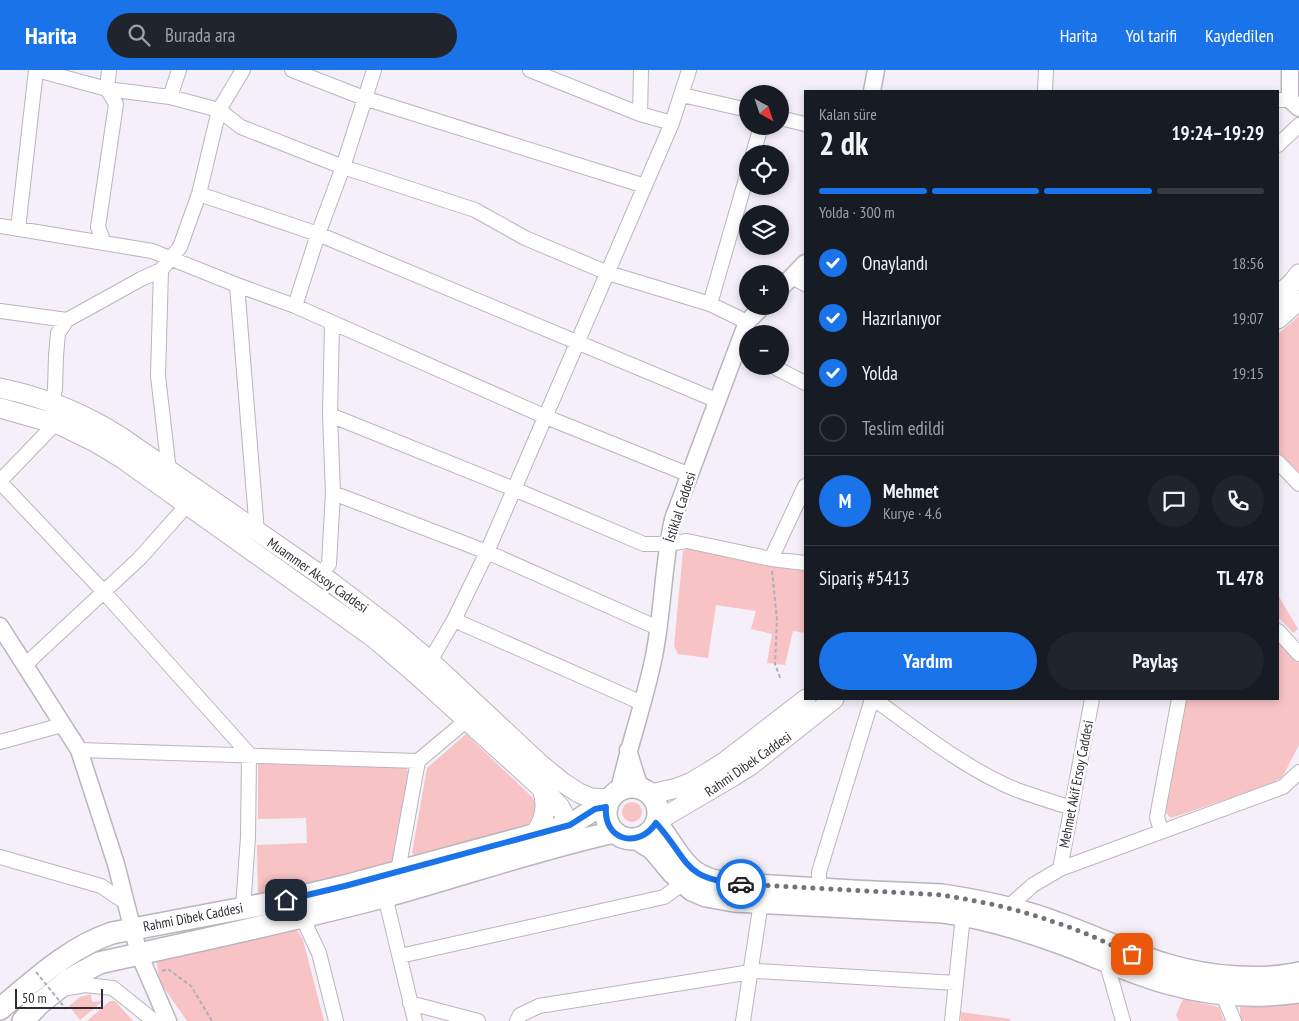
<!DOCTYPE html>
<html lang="tr">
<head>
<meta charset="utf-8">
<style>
  body { margin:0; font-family:"PT Sans Narrow",sans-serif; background:#20242c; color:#f1f3f6; height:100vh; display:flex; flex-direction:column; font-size:19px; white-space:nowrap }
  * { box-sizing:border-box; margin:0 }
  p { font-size:16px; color:#9ea1a6 }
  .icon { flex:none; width:28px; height:28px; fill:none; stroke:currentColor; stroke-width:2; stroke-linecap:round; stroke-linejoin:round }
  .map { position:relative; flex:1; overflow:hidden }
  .details { position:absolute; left:804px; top:20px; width:475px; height:610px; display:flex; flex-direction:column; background:#171b24; border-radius:0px; box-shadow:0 2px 8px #0003 }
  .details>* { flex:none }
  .needle { width:32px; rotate:140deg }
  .tools { position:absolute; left:739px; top:15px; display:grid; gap:10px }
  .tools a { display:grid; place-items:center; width:50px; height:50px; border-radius:50%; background:#171b24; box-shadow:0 2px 8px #0003; font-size:25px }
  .scale { position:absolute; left:15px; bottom:12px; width:88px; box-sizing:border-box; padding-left:5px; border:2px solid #2f2d31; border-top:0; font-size:14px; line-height:18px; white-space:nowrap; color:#2f2d31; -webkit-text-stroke:4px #fff; paint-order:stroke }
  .pin { position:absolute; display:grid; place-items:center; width:42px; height:42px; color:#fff; margin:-21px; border-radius:10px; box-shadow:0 2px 8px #0006 }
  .courier { position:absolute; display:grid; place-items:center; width:50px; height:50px; margin:-25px; border:4px solid #1a73e8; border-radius:50%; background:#fff; color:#222; box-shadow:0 1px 6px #0007 }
  .headline em { font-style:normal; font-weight:600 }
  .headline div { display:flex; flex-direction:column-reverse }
  .headline { display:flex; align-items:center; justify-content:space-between; height:85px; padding:0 15px }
  h1 { font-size:32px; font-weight:600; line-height:38px }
  .bar { display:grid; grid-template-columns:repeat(4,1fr); gap:8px 5px; align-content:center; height:60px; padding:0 15px }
  .bar i { height:6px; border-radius:4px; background:#363941 }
  .bar .on { background:#1a73e8 }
  .bar p { grid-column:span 4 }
  .line { display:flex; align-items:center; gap:12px; padding:0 15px; border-top:1px solid #363941 }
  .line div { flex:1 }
  .round { display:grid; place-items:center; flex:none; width:52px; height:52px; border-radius:26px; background:#20242c }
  ol { padding:0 15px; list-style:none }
  li { display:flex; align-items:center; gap:15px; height:55px }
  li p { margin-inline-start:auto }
  li .icon { padding:5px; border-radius:50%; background:#1a73e8; color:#fff; stroke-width:4 }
  li:last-child { color:#9ea1a6 }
  li i { width:28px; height:28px; border:2px solid #363941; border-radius:50% }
  .primary-button { display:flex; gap:10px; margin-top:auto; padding:10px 15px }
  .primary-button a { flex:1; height:58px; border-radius:30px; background:#1a73e8; color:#fff; font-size:20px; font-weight:600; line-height:58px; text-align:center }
  .primary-button a+a { background:#20242c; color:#f1f3f6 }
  header { display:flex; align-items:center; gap:30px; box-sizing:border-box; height:70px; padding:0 25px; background:#1a73e8; color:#fff }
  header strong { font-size:24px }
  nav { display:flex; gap:28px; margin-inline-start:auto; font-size:18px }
  .search { width:350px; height:45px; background:#20242c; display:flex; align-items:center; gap:12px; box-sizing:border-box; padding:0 18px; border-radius:28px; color:#9ea1a6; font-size:19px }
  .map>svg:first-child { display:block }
  .green { fill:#f8c3c5 }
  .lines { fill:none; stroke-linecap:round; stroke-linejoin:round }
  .minor-casing { stroke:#bab5bd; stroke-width:16 }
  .tertiary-casing { stroke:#bab5bd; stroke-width:19 }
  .secondary-casing { stroke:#bab5bd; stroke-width:21 }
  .primary-casing { stroke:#bab5bd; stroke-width:24 }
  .path { stroke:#b3afb6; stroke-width:2; stroke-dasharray:4 2.5; stroke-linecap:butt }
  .minor { stroke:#fff; stroke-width:14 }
  .tertiary { stroke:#fff; stroke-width:16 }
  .secondary { stroke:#fff; stroke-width:19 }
  .primary { stroke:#fff; stroke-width:21 }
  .path-bridge { stroke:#b3afb6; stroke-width:2; stroke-dasharray:4 2.5; stroke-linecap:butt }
  .done { stroke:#747177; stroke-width:5; stroke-dasharray:0 9 }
  .route { stroke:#1a73e8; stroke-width:6 }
  .labels { text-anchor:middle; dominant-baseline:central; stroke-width:5; stroke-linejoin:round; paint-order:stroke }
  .street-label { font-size:14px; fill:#2f2d31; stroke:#fff }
</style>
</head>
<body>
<header>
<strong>Harita</strong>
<div class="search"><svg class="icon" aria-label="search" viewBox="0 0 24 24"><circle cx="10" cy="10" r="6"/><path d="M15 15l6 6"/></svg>Burada ara</div>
<nav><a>Harita</a><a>Yol tarifi</a><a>Kaydedilen</a></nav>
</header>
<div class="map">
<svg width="1299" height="951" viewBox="0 0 1299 951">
  <rect width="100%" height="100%" fill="#f4eff8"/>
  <!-- green -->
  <path class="green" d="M1299 246V404L1278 382V264Z
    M691 477 761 495 805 501V563L793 561 785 595 767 593 772 564 751 559 756 541 716 535 708 588 678 584 674 576 683 481Z
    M1278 525 1298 559 1293 563 1278 547Z
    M1278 571 1299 593V675L1283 706 1274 713 1171 748 1164 741 1185 629H1278Z
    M466 664 533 728C540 741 533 751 522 759L417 788 412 783 427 698Z
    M258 693 402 695 409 702 393 797 258 827 257 775 307 773 306 748 258 749Z
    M622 742a10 10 0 1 1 20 0a10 10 0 1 1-20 0Z
    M296 859 303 870 324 951H187L160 912 156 890Z
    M91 924 92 932 103 931 80 950 69 936 80 927Z
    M1183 929 1219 937 1224 951H1179L1176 945Z
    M110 931H115L133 951H87Z
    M1299 932V951H1240V933Z
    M961 942 1010 949V951H961Z"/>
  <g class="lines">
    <defs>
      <path id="minor" d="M37 0 107 19 170 27 219 40 241 57 343 97 475 140 525 168 608 203 710 234 747 252
        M292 0 364 28 645 116
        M530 0 640 44 672 53
        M1045 21 1046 0
        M682 25 748 40
        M170 27 179 0
        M1278 30H1290
        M640 44 641 0
        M780 48 805 54
        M1278 75 1299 55
        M753 84 761 56
        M199 124 318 164 718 331
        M0 156 152 181 237 215 295 236 546 347 690 405
        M18 159 36 0
        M104 173 98 157 116 34 107 19 109 0
        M161 200 158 306 169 401
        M792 207 805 214
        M237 215 257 462
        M710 234 748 102
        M295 236 318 164 343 97 374 0
        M0 241 67 250 141 209 161 200 180 177 199 124 219 40 243 0
        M772 296 805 313
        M330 345 514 419 644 474H668L687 471 771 489 805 493
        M1278 392 1299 414
        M0 411 55 354 56 347 52 333 55 319 56 286 58 263 67 250
        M0 412 103 521 249 684 248 767 243 838
        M333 423 487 482 658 558
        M771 489 805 416
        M320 505 329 494 333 423 330 345 332 253
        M454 550 642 633
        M1278 561 1299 584
        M430 591 454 550 487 482 672 53 689 0
        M25 595 140 488 187 435
        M874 629C917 660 967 700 1017 720 1034 726 1053 732 1072 738
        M0 672 62 655
        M79 680 418 691
        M1161 761 1157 747 1179 629
        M0 787 101 816 126 833
        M1060 799 1092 629
        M398 801 418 691 467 650
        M819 819V802L872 629
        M385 826 415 951
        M1007 838 1033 815 1060 799 1283 717 1299 702
        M302 847 319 883 336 951
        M400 886 664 827 683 813
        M1106 891 1123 951
        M62 919 85 915 113 918 154 951
        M1222 923 1234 951
        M410 933 478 951
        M517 951 520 945 539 936 757 901 956 913
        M743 951 761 832
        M952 951 963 845"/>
      <path id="tertiary" d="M1290 0V30L1299 38
        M872 21 876 0
        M780 219 805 193
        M0 556 79 680 116 794 139 884 168 951
        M628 680 640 718
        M619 720C629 675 645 631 654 586 663 541 663 494 673 449L747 252 763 236"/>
      <path id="secondary" d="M1278 226 1293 212 1299 204
        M1278 249 1299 230
        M0 318C43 327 84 343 121 367L332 513 391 558 430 591 540 694 562 712 579 723 591 728 610 729
        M0 338 60 355 95 372 123 389 374 568 416 604 548 724 560 737 570 755
        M651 724 677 718 692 712 707 703 723 693 806 629
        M657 751 732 707 751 695 834 629
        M534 765C545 751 548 735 542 719"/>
      <path id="primary" d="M606 743a26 26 0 1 1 52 0a26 26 0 1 1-52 0Z
        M656 753C671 770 680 794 700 805 720 816 748 814 771 816 828 820 885 823 942 825 981 831 1021 839 1057 853 1121 876 1167 904 1238 907 1259 908 1279 908 1299 903
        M637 769 653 779 673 803 692 820 706 826 734 831 943 842C983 847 1022 859 1060 873 1096 886 1130 903 1167 913 1209 925 1256 928 1299 922
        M0 939C35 910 68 878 112 863L286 830 345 816 570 755 595 739 607 737
        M23 951 39 934 70 909 99 893C195 871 292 851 387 826 463 805 538 779 614 762"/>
    </defs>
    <!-- minor casing -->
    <use href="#minor" class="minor-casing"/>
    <!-- tertiary casing -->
    <use href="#tertiary" class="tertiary-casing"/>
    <!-- secondary casing -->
    <use href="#secondary" class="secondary-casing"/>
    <!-- primary casing -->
    <use href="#primary" class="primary-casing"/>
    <!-- path -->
    <path class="path" d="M772 501 777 550 775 594 781 610
      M162 901 168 899 191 916 212 951"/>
    <!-- minor -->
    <use href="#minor" class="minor"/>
    <!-- tertiary -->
    <use href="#tertiary" class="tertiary"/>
    <!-- secondary -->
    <use href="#secondary" class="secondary"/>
    <!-- primary -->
    <use href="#primary" class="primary"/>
    <!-- path-bridge -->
    <path class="path-bridge" d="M36 902 66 939"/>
  </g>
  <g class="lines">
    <!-- done -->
    <path class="done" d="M741 814 942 825C980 831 1018 839 1054 852 1081 860 1106 873 1132 884"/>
    <!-- route -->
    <path class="route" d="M286 830 345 816 570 755 595 739 606 737C603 770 638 780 656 753 690 791 682 809 741 814"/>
  </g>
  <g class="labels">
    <!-- street labels -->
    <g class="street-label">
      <text transform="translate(680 437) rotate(-72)">İstiklal Caddesi</text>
      <text transform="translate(318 505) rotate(35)">Muammer Aksoy Caddesi</text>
      <text transform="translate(748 694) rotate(-35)">Rahmi Dibek Caddesi</text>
      <text transform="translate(1076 714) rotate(-79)">Mehmet Akif Ersoy Caddesi</text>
      <text transform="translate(193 847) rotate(-11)">Rahmi Dibek Caddesi</text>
    </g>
  </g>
</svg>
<div class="tools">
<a><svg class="needle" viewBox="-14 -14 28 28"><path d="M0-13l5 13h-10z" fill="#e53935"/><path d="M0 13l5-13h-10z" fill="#9ea1a6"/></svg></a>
<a><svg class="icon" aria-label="locate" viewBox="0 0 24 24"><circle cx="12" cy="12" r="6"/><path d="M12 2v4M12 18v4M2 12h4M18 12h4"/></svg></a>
<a><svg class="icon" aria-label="layers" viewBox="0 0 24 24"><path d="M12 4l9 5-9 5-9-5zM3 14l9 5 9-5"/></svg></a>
<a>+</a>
<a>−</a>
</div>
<div class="scale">50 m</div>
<div class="pin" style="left:1132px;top:884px;background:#ea580c"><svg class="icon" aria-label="bag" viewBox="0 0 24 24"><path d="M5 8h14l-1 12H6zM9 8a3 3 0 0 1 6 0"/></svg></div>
<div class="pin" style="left:286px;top:830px;background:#1f2937"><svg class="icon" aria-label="home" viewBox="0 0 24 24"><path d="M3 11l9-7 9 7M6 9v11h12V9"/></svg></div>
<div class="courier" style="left:741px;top:814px"><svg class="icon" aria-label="car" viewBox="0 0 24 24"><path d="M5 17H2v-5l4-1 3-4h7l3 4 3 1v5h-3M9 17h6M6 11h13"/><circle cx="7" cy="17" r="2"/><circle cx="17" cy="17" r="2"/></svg></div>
<section class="details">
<div class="headline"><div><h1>2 dk</h1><p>Kalan süre</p></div><em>19:24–19:29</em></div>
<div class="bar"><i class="on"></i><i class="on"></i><i class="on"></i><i></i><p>Yolda · 300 m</p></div>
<ol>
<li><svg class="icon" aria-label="check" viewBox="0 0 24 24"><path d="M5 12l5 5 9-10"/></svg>Onaylandı<p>18:56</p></li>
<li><svg class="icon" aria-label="check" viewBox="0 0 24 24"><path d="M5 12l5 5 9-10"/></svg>Hazırlanıyor<p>19:07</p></li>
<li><svg class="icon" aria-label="check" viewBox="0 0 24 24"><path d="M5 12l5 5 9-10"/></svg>Yolda<p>19:15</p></li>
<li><i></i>Teslim edildi</li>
</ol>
<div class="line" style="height:90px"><b class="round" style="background:#1a73e8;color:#fff">M</b><div><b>Mehmet</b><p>Kurye · 4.6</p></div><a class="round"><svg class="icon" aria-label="chat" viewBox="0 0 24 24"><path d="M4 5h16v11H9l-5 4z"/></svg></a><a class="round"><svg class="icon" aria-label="phone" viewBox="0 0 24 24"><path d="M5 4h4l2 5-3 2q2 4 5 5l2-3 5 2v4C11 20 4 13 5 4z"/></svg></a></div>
<div class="line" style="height:65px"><div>Sipariş #5413</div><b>TL 478</b></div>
<div class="primary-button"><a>Yardım</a><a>Paylaş</a></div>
</section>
</div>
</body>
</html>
